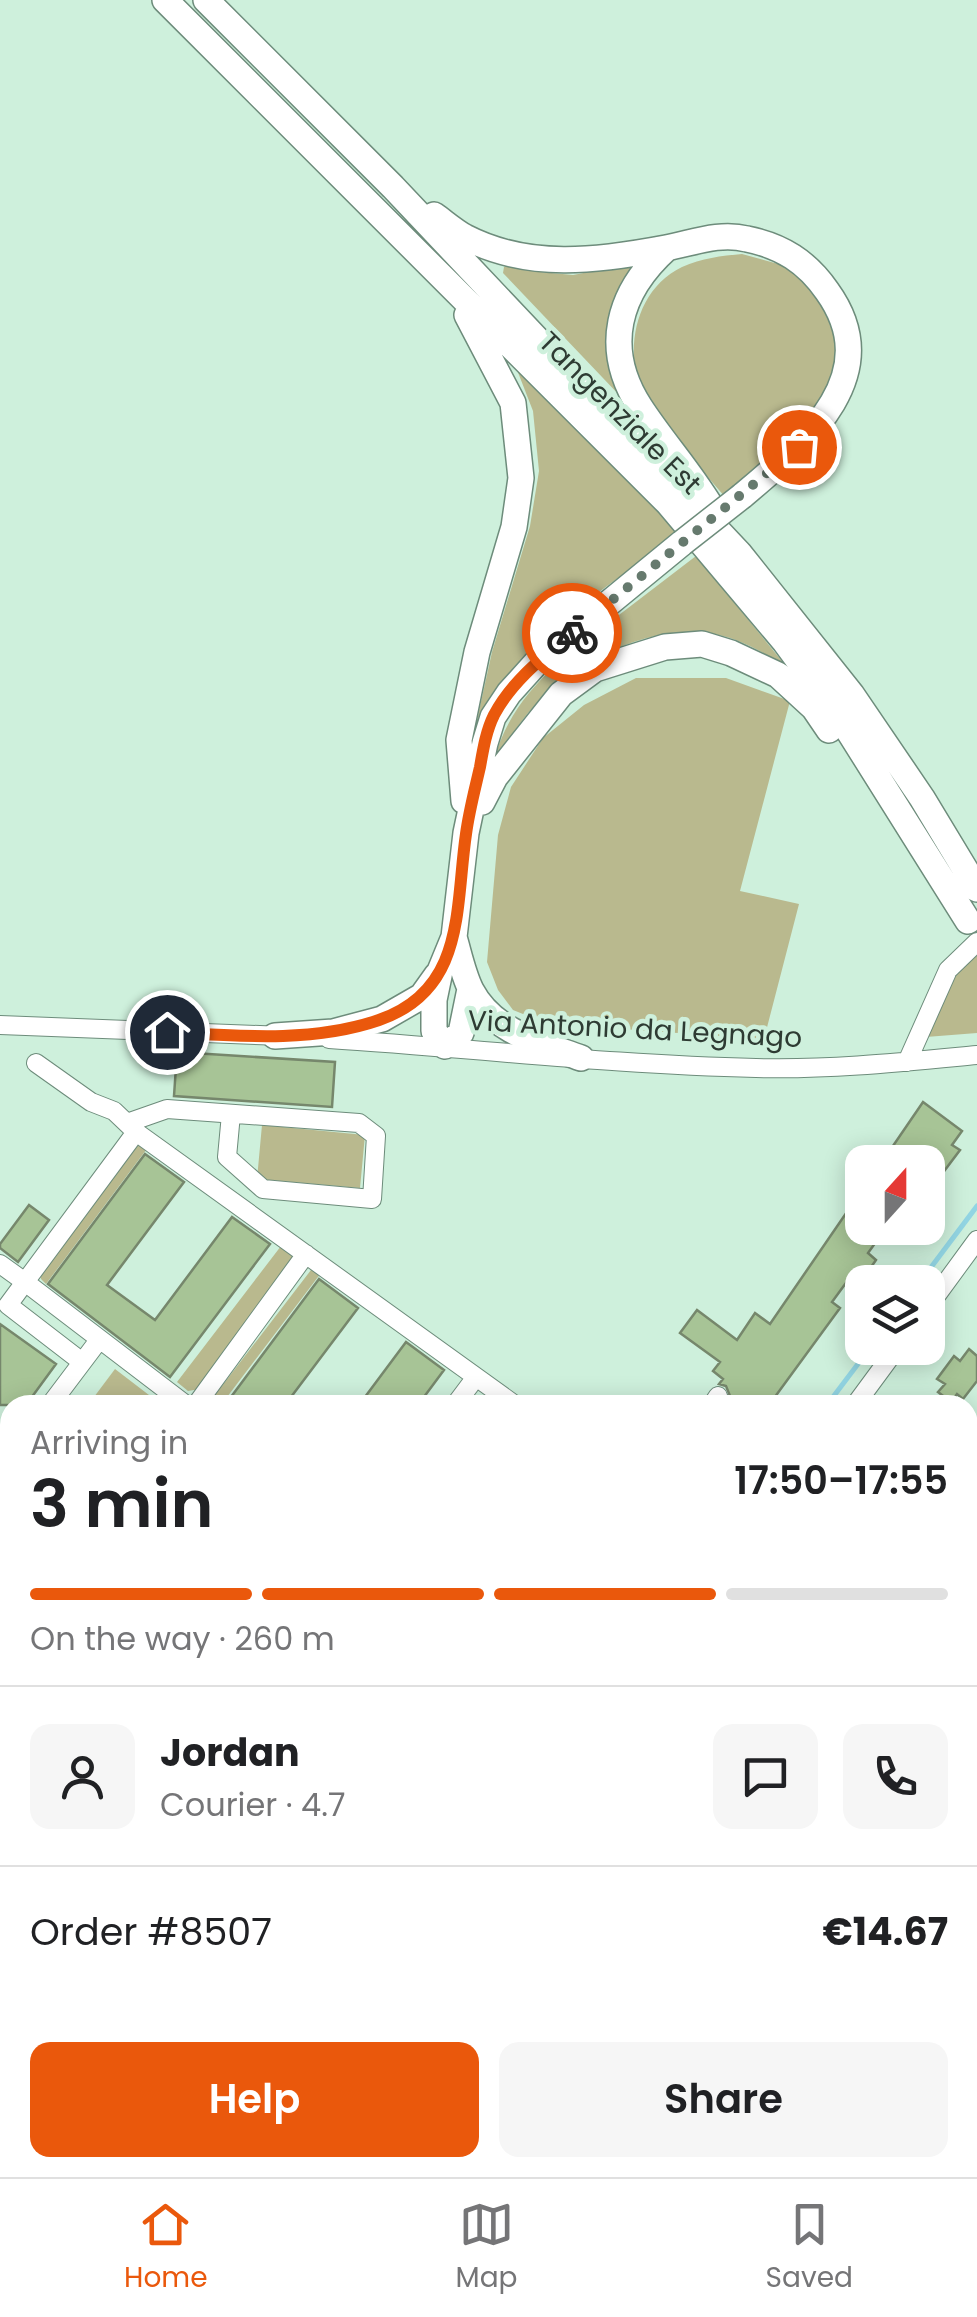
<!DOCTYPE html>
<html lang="en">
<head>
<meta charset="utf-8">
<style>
  body { margin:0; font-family:Poppins,sans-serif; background:#f6f6f6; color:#202124; height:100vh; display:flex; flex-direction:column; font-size:38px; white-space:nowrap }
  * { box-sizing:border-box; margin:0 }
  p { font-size:32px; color:#757577 }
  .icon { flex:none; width:55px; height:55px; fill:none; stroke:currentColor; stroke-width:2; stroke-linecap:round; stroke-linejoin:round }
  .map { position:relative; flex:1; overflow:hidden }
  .panel { position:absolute; left:0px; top:1395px; width:978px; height:782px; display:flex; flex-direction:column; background:#fff; border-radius:30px 30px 0 0; box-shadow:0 5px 25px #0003 }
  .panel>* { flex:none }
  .needle { width:65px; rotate:21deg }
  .tools { position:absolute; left:845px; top:1145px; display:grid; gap:20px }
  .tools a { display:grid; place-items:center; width:100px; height:100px; border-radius:20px; background:#fff; box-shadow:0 5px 25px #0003; font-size:50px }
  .pin { position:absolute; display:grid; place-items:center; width:85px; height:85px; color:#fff; margin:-42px; border:5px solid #fff; border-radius:50%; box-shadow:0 2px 10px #0007 }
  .courier { position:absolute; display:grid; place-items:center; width:100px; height:100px; margin:-50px; border:8px solid #ea580c; border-radius:50%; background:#fff; color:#222; box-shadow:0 2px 12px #0007 }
  .summary em { font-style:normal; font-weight:600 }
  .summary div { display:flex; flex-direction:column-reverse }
  .summary { display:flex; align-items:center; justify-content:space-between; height:170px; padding:0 30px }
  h1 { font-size:65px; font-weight:600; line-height:75px }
  .bar { display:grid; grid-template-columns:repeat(4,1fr); gap:15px 10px; align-content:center; height:120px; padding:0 30px }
  .bar i { height:12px; border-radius:8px; background:#e0e0e0 }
  .bar .current { background:#ea580c }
  .bar p { grid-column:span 4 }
  .line { display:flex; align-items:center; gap:25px; padding:0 30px; border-top:2px solid #e0e0e0 }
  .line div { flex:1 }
  .round { display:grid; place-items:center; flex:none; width:105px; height:105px; border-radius:20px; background:#f6f6f6 }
  .cta { display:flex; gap:20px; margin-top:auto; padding:20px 30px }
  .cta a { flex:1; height:115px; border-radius:20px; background:#ea580c; color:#fff; font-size:40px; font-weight:600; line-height:115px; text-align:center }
  .cta a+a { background:#f6f6f6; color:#202124 }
  .menu { display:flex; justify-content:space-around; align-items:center; height:140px; border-top:2px solid #e0e0e0; background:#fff; font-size:28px; color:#757577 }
  .menu a { display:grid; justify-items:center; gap:5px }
  .menu .current { color:#ea580c }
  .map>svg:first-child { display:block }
  .green { fill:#b9b98e }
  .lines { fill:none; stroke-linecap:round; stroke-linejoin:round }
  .stream { stroke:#92d5e3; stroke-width:5 }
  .building { fill:#a7c496; stroke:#76876c; stroke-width:2.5 }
  .minor-casing { stroke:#6d8c7b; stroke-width:20 }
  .highway-casing { stroke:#6d8c7b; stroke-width:28 }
  .minor { stroke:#fff; stroke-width:18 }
  .highway { stroke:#fff; stroke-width:25 }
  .highway-bridge-casing { stroke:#6d8c7b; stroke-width:28; stroke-linecap:butt }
  .highway-bridge { stroke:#fff; stroke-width:25 }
  .done { stroke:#667a6e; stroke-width:10; stroke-dasharray:0 18 }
  .route { stroke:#ea580c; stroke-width:12 }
  .labels { text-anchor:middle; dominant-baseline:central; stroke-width:9; stroke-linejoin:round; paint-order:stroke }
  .street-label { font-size:28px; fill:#2e3b33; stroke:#cef0dc }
</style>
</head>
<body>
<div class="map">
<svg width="977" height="2177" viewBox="0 0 977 2177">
  <rect width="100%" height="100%" fill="#cef0dc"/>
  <!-- green -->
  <path class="green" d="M742 254 782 265 809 284 833 320 838 352 831 387 816 418 725 497C708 477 691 458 674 438 666 429 656 419 649 408 622 363 630 292 682 267 702 258 721 256 742 254Z
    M652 260 635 280 622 398 503 273 504 267 508 264 541 272 573 275Z
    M512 357 680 534C625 574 563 613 517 664 500 684 488 707 475 729L492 652 530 526 539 471 533 411Z
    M696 556 786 666C762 652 736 636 707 633 643 625 569 665 528 713 515 729 504 747 493 764 510 695 562 658 615 618 642 597 669 577 696 556Z
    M636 678H726L790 701 740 891 799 904 764 1039 548 1024 513 1010 498 990 487 962 498 835 511 787 543 738 584 705Z
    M977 950V1033L926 1037 952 976Z
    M262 1125 365 1135 360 1188 257 1179Z
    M139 1143 149 1146 46 1284 41 1279V1273Z
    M281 1246 292 1254 293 1259 200 1389 188 1391 177 1382Z
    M311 1270H315L321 1273 221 1405H213L215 1395Z
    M115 1369 162 1405H88Z
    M301 2168H681L673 2177H295Z"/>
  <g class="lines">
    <!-- stream -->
    <path class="stream" d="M920 1282 977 1206
      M827 1405 870 1348
      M255 2177 262 2168"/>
  </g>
  <!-- building -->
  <path class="building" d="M177 1052 335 1062 332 1107 174 1096Z
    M923 1102 962 1131 952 1145 960 1150 936 1182 928 1175V1162H882Z
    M145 1154 184 1182 107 1285 155 1320 232 1217 270 1244 170 1377 48 1284Z
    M862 1190V1228H886L868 1253 876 1260 860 1283 851 1276 832 1302 840 1308 769 1405H757L750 1400 746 1405H743L730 1396 726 1386 719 1384 723 1379 713 1371 720 1362 680 1333 697 1310 737 1340 755 1313 770 1324Z
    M29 1205 49 1220 18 1262 0 1248V1244Z
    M319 1279 358 1308 285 1405H225Z
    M0 1324 56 1364 26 1405H0Z
    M406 1342 444 1370 418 1405H359Z
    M969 1349 977 1356V1381L963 1399 957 1394 951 1402 938 1392 945 1384 937 1379 954 1356 960 1361Z"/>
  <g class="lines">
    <defs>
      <path id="minor" d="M0 1025 283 1036
        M329 1039C471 1048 613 1065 756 1068 830 1070 904 1062 977 1055
        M907 1062 948 970 977 942
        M36 1063 91 1102 114 1111 136 1132 515 1405
        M127 1123 167 1109 359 1123 376 1136 372 1199 263 1189 227 1157 231 1114
        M0 1264 25 1282 136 1132
        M928 1307 977 1240
        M82 1362 8 1305 25 1282 186 1405
        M50 1405 99 1340
        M196 1405 306 1254
        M455 1405 476 1377
        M712 1405 718 1396
        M855 1405 897 1348
        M0 1471 10 1458
        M0 1491 10 1499
        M0 1663 10 1650
        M0 1738 10 1745
        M977 1779V1801
        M968 1948 977 1943
        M0 1953 10 1961
        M0 2021 10 2008
        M141 2177 148 2168
        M283 2177 290 2168
        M624 2177 627 2168"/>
      <path id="highway" d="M165 0 668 503 785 642 838 714 968 921
        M206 0 393 187 739 553 852 695 922 798 977 889
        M434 215C444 222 454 231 465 237 529 270 597 261 666 248 693 243 719 232 747 239 782 246 807 262 827 291 889 377 802 445 742 496
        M667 248C618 292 602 348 640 407 664 444 694 476 716 515
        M464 801 459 740 477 652 514 527 521 478 513 403 467 315
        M482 802 495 777 561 694 595 669 665 647 702 644 731 653 778 675 814 708 829 730
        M454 937C459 954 463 974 471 990 493 1032 540 1043 581 1058
        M470 989 461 1033 445 1046 434 1031V1000L440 971 454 937 466 833 485 743 493 717 509 693 537 662 682 543
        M275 1036 333 1032 382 1019 422 996 437 975"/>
    </defs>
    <!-- minor casing -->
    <use href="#minor" class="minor-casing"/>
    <!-- highway casing -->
    <use href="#highway" class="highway-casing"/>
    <!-- minor -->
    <use href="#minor" class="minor"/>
    <!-- highway -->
    <use href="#highway" class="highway"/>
    <defs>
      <path id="highway-bridge" d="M682 543 742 496"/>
    </defs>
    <!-- highway-bridge casing -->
    <use href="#highway-bridge" class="highway-bridge-casing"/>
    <!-- highway-bridge -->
    <use href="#highway-bridge" class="highway-bridge"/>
  </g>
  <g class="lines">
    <!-- done -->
    <path class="done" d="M572 633 799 447"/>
    <!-- route -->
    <path class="route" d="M167 1032C237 1036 312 1043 379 1020 466 990 455 908 466 834 469 811 475 789 480 767 483 750 486 731 494 715 512 681 543 657 572 633"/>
  </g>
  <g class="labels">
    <!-- street labels -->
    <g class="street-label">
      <text transform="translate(620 413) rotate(45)">Tangenziale Est</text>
      <text transform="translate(635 1029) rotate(3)">Via Antonio da Legnago</text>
    </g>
  </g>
</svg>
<div class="tools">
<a><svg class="needle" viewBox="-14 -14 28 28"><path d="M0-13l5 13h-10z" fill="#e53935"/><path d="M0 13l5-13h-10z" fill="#757577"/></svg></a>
<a><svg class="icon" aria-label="layers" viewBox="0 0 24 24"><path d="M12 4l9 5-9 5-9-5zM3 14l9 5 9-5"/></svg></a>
</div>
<div class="pin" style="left:799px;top:447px;background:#ea580c"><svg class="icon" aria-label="bag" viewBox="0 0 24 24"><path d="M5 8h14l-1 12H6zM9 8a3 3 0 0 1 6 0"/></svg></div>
<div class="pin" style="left:167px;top:1032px;background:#1f2937"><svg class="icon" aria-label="home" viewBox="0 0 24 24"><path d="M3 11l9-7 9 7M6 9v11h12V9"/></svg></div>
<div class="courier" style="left:572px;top:633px"><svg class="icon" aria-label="bike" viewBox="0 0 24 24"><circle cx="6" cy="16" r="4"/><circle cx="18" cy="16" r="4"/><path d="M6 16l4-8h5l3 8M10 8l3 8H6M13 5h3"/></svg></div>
<section class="panel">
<div class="summary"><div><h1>3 min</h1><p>Arriving in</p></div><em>17:50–17:55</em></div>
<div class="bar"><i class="current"></i><i class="current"></i><i class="current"></i><i></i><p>On the way · 260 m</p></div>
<div class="line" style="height:180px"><a class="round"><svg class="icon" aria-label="person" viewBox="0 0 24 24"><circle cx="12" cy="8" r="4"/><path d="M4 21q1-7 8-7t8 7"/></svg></a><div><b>Jordan</b><p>Courier · 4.7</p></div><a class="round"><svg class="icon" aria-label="chat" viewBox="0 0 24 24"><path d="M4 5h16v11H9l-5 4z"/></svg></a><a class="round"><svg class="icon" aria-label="phone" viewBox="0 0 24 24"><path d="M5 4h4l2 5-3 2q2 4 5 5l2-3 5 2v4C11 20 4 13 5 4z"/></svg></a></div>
<div class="line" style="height:130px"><div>Order #8507</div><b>€14.67</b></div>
<div class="cta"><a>Help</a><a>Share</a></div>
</section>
</div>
<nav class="menu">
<a class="current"><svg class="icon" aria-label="home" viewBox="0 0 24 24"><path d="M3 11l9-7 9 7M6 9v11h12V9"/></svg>Home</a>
<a><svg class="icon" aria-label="map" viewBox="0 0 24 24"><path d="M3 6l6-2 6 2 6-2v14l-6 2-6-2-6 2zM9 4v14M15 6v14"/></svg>Map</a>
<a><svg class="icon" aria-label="saved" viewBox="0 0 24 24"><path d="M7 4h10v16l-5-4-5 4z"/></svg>Saved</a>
</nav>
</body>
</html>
